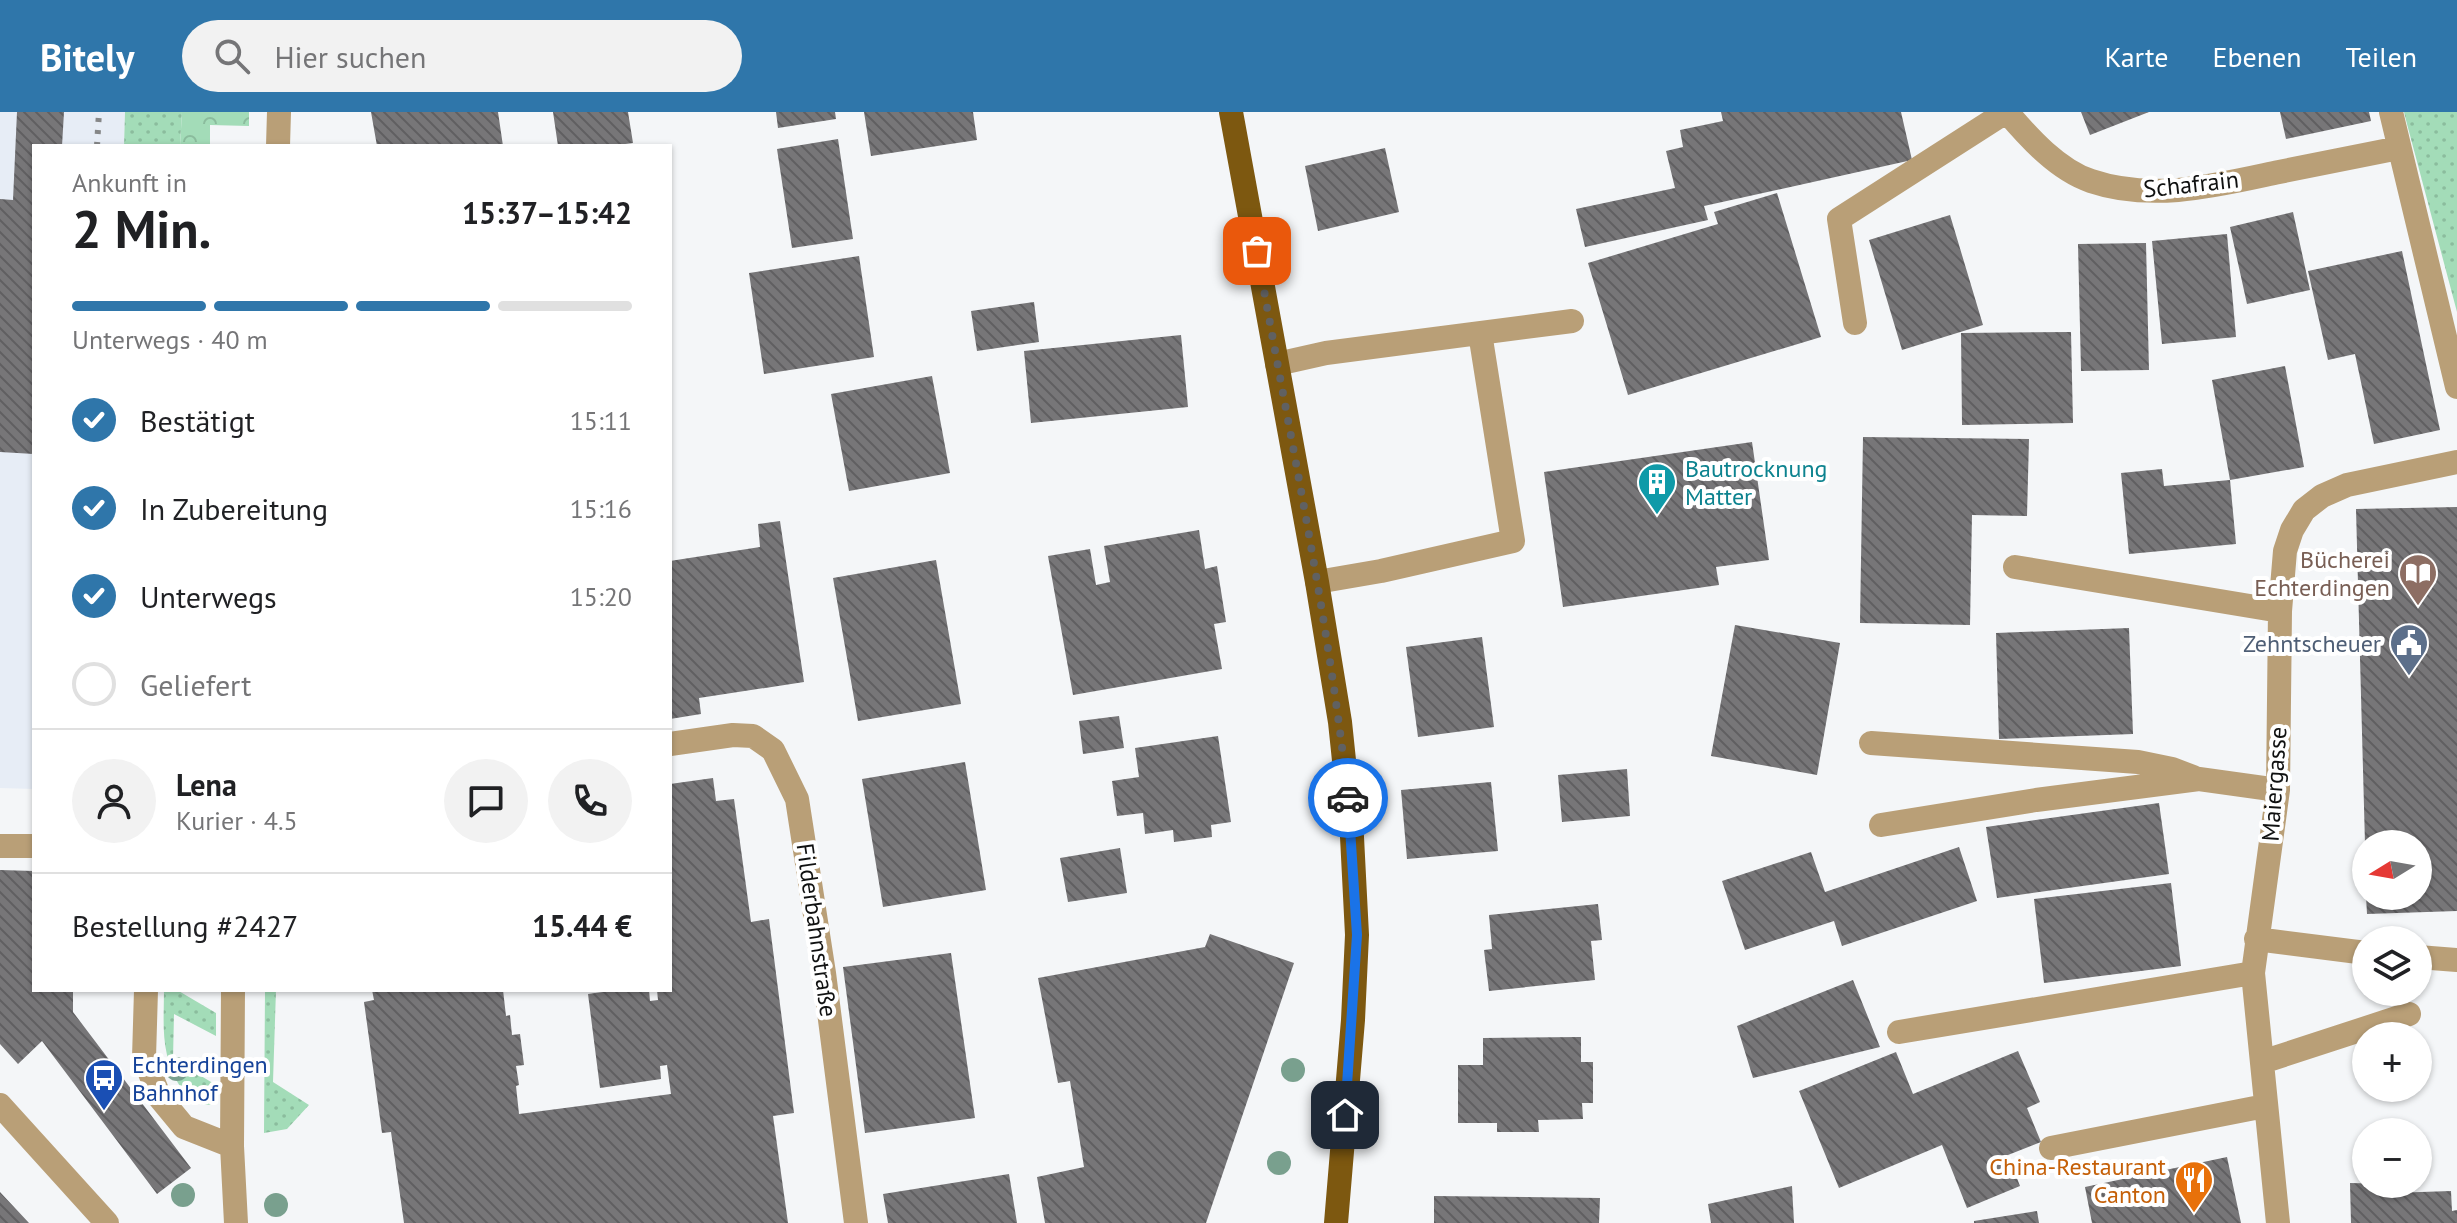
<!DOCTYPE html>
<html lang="de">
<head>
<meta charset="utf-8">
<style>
  body { margin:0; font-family:"PT Sans",sans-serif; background:#f2f2f2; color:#202124; height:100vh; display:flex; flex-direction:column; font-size:30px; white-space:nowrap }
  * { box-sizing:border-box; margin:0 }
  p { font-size:26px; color:#757577 }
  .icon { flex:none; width:44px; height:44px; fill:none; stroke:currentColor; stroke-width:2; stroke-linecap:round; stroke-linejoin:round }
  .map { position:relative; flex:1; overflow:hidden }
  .panel { position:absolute; left:32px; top:32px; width:640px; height:848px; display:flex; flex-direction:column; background:#fff; border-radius:0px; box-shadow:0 2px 6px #0004 }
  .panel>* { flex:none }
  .needle { width:52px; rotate:259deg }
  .controls { position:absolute; left:2352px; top:718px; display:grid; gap:16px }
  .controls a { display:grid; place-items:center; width:80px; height:80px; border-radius:50%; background:#fff; box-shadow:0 2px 6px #0004; font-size:40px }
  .pin { position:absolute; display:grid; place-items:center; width:68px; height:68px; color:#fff; margin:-34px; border-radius:16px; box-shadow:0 4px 12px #0006 }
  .courier { position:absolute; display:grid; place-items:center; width:80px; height:80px; margin:-40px; border:6px solid #1a73e8; border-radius:50%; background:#fff; color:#222; box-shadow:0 2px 10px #0007 }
  .headline em { font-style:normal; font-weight:800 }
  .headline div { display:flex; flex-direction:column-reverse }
  .headline { display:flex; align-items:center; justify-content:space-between; height:136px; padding:0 40px }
  h1 { font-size:52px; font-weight:800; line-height:60px }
  .bar { display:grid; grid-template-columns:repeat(4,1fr); gap:12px 8px; align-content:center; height:96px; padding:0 40px }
  .bar i { height:10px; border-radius:6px; background:#e0e0e0 }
  .bar .selected { background:#2f76aa }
  .bar p { grid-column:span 4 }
  .line { display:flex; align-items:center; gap:20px; padding:0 40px; border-top:2px solid #e0e0e0 }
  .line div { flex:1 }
  .round { display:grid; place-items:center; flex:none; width:84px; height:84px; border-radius:42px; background:#f2f2f2 }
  ol { padding:0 40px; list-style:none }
  li { display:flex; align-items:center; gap:24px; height:88px }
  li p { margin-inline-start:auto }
  li .icon { padding:8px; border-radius:50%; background:#2f76aa; color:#fff; stroke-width:4 }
  li:last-child { color:#757577 }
  li i { width:44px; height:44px; border:4px solid #e0e0e0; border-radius:50% }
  header { display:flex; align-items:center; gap:48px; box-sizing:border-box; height:112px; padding:0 40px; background:#2f76aa; color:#fff }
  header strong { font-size:38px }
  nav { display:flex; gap:44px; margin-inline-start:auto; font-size:28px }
  .search { width:560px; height:72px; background:#f2f2f2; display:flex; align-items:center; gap:20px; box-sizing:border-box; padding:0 28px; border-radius:44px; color:#757577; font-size:30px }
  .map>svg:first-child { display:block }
  .built { fill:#e7edf6 }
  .grass { fill:url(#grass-dots) }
  .forest { fill:url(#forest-crowns) }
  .building { fill:url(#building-back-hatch) }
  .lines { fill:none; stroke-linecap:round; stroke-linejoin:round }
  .minor { stroke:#b99f77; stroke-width:24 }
  .major { stroke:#7d5810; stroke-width:24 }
  .rail { stroke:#868788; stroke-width:6; stroke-dasharray:4 8; stroke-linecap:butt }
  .tree { fill:#79a08e }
  .done { stroke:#606162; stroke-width:8; stroke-dasharray:0 14.4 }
  .route { stroke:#1a73e8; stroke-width:10 }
  .labels { text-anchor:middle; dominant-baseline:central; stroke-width:8; stroke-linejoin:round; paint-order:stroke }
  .street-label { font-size:24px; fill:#101111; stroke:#fff }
  .culture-label { font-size:24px; fill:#0d838f; stroke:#fff; text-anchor:start }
  .education-label { font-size:24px; fill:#785e54; stroke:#fff; text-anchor:end }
  .service-label { font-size:24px; fill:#4e5e75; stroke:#fff; text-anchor:end }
  .transit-label { font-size:24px; fill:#164399; stroke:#fff; text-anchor:start }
  .food-label { font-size:24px; fill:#c56008; stroke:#fff; text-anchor:end }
</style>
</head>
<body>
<header>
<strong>Bitely</strong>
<div class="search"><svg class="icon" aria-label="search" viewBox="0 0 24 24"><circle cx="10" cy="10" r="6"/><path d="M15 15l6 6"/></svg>Hier suchen</div>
<nav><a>Karte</a><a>Ebenen</a><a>Teilen</a></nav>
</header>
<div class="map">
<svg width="2457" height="1111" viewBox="0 0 2457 1111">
  <defs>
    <pattern id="grass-dots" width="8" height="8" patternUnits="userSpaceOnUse" patternTransform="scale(2)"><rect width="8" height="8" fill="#a3dcb8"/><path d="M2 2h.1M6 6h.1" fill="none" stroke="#8bbc9d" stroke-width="1.8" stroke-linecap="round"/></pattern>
    <pattern id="forest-crowns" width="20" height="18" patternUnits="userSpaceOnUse" patternTransform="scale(2)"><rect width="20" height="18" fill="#a3dcb8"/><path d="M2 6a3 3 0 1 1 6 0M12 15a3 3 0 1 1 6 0" fill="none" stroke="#8bbc9d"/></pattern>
    <pattern id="building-back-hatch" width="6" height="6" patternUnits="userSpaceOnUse" patternTransform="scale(2)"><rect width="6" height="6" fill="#777678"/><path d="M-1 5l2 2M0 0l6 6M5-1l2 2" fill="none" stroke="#605f61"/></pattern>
  </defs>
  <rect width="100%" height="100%" fill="#f4f6f8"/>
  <!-- built -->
  <path class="built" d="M0 0H125L124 34H34V677L0 676Z"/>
  <!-- grass -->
  <path class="grass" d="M125 0H182L180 34H124Z
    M2404 0H2457V200L2407 12Z
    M164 878H177L216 901V924L174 902 173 947 216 973 215 991C190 1002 171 963 167 943 162 922 164 899 164 878Z
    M265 878H276L273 970 309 993 287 1017 264 1021Z"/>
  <!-- forest -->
  <path class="forest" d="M182 0H249V14L210 13V34H180Z"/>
  <!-- building -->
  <path class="building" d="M17 0H64L62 34H34V342L0 340V87L13 88Z
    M371 0H498L503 34H377Z
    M553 0H628L633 31 610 34H558Z
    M776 0H835L836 7 778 16Z
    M864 0H973L977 28 871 44Z
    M1721 0H1901L1912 48 1704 94 1708 108 1585 135 1576 97 1675 76 1666 39 1683 35 1680 18 1723 9Z
    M2081 0H2149L2090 23Z
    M2280 0H2369L2371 9 2286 27Z
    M838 27 853 127 792 136 777 37Z
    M1385 36 1399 100 1318 119 1305 54Z
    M1777 81 1821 225 1628 283 1588 151 1718 112 1714 100Z
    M2293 100 2310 178 2247 192 2230 115Z
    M1950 103 1983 213 1902 238 1869 128Z
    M2227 122 2236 225 2162 232 2152 129Z
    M2146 131 2149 258 2081 259 2078 132Z
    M2402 139 2440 318 2374 332 2355 242 2328 248 2308 159Z
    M859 144 874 245 764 262 749 161Z
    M1034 190 1039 230 977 239 971 199Z
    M2071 220 2073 311 1962 313 1961 221Z
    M1181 223 1188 295 1031 311 1024 239Z
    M2285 254 2304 355 2230 368 2236 432 2129 442 2121 361 2162 357 2164 374 2230 368 2212 268Z
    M932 264 950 361 849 379 831 282Z
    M1863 325 2029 327 2027 404 1972 403 1970 513 1860 511Z
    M1752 330 1769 448 1716 455 1719 473 1563 495 1544 360Z
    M2457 395V799L2367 802 2366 784H2418V732H2365L2356 397Z
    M780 409 804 570 699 586 701 602 670 607V449L760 435 758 412Z
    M1199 418 1205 457 1217 454 1226 510 1214 512 1222 557 1073 583 1048 444 1090 437 1096 473 1110 470 1104 434Z
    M936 448 961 592 858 609 833 466Z
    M1735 513 1840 531 1817 663 1711 644Z
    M2129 516 2133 622 1999 627 1996 521Z
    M1482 525 1494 615 1418 625 1406 535Z
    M1119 604 1124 636 1083 642 1079 609Z
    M1218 624 1231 710 1211 713 1212 725 1174 730 1173 718 1145 722 1143 701 1117 704 1112 669 1139 665 1135 636Z
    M965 650 986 778 883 795 862 667Z
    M1627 657 1630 704 1562 710 1558 663Z
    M713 666 716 689 734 687 751 810 769 807 794 1001 773 1004 788 1111H404L391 1020 382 1021 364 890 374 888 372 878H503L506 904 510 903 512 923 520 922 524 953 516 954 519 973 516 974 519 1002 671 982 667 953 660 954 661 967 600 976 588 882 617 878H649L650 889 658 888 657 878H670V672Z
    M1491 670 1498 739 1407 747 1401 678Z
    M2159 691 2169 762 1997 786 1986 715Z
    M1959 735 1977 789 1842 834 1834 809 1745 838 1722 769 1811 740 1825 780Z
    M1120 736 1127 781 1068 790 1060 746Z
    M0 758 34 759V878H73V900L191 1056 157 1082 42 929 18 952 0 932Z
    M2171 771 2181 854 2044 871 2034 787Z
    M1598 792 1602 828 1591 829 1595 868 1489 879 1484 838 1492 837 1489 803Z
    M1210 822 1294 851 1206 1111H1045L1037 1065 1084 1055 1070 969 1058 971 1038 866 1205 835Z
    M951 841 975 1006 865 1021 843 855Z
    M1853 868 1880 935 1753 966 1737 914Z
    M1581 925V950H1593V991H1582L1583 1007 1538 1008 1539 1020H1497V1011H1458V953H1483V926Z
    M2018 939 2040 990 2027 996 2041 1030 2008 1043 2020 1074 1967 1096 1942 1033 1839 1076 1799 979 1896 940 1913 982Z
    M2227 1045 2241 1111H2092L2085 1075Z
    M1009 1062 1017 1111H888L883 1082Z
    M2350 1071 2391 1072V1081L2451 1079 2452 1099 2457 1098V1111H2351Z
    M1792 1074 1794 1111H1711L1708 1092Z
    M0 1080 29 1111H0Z
    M1434 1084 1600 1086 1599 1111H1434Z
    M2037 1099 2039 1111H1974V1109Z"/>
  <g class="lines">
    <!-- minor -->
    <path class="minor" d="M2007 0C2029 26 2058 58 2091 69 2153 90 2218 73 2279 60 2319 52 2359 44 2399 36
      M2391 0 2457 275
      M278 34 279 0
      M1855 211 1839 107 2006 0
      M1277 252 1326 241 1572 209
      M2015 455 2280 499
      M1317 470 1381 459 1513 429 1480 221
      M1871 631 2138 650 2172 657 2193 665
      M670 632 733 623 753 624 773 638 797 687 824 861 856 1111
      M1881 713 2036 688 2199 667 2278 678
      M0 734H34
      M2256 827 2366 841
      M2418 845 2457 848
      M146 878 144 946 160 986 184 1015 232 1034
      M233 878 232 1034 236 1111
      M1899 920 2253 861
      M2262 950 2409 902
      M0 993 107 1111
      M2051 1036 2265 994
      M2278 1111 2253 861 2278 678 2280 499 2285 439 2292 418 2304 398 2322 384 2347 373 2457 350"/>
    <!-- major -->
    <path class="major" d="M1231 0 1317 470 1340 610 1352 725 1357 823 1353 908 1336 1111"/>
    <!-- rail -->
    <path class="rail" d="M97 34 99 0"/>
  </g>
  <!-- trees -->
  <g class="tree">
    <circle cx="177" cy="957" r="12"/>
    <circle cx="1293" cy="958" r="12"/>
    <circle cx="1279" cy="1051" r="12"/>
    <circle cx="183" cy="1083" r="12"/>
    <circle cx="276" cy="1093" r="12"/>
  </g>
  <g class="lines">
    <!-- done -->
    <path class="done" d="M1257 139C1289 321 1328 502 1348 686"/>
    <!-- route -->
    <path class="route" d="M1345 1003 1357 823 1348 686"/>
  </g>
  <!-- icons -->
  <defs>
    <symbol id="building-pin" viewBox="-11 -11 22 30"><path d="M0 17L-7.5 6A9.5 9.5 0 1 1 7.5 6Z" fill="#0f9aa8" stroke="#fff"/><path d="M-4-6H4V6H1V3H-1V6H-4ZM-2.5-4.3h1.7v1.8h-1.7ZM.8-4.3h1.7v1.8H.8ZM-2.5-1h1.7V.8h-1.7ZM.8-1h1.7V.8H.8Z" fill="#fff"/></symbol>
    <symbol id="library-pin" viewBox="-11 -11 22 30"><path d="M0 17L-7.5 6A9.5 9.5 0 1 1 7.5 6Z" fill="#8d6e63" stroke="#fff"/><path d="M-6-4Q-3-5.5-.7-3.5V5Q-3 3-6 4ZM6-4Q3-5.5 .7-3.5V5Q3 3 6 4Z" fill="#fff"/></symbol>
    <symbol id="civic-pin" viewBox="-11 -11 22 30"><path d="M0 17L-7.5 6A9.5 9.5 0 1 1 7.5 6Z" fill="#5c6f8a" stroke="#fff"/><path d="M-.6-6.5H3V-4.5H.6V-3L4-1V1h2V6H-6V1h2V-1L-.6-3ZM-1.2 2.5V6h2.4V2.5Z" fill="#fff"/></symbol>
    <symbol id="bus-pin" viewBox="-11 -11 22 30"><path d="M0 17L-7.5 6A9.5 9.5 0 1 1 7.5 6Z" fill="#1a4fb4" stroke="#fff"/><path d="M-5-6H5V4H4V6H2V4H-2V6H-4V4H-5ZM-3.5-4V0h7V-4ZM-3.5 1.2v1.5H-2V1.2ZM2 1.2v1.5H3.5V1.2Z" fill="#fff"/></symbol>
    <symbol id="restaurant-pin" viewBox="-11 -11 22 30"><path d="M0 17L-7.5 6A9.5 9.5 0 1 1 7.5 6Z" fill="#e8710a" stroke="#fff"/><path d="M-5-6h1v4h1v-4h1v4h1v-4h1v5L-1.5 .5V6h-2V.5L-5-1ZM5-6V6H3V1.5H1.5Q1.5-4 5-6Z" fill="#fff"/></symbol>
  </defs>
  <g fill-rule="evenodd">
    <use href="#building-pin" x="1635" y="348" width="44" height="60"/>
    <use href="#library-pin" x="2396" y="439" width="44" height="60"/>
    <use href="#civic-pin" x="2387" y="509" width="44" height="60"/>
    <use href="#bus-pin" x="82" y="944" width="44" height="60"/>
    <use href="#restaurant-pin" x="2172" y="1046" width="44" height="60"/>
  </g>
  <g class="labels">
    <!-- street labels -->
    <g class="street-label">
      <text transform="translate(2191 72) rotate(-6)">Schafrain</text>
      <text transform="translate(2274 672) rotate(-86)">Maiergasse</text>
      <text transform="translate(817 818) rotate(82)">Filderbahnstraße</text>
    </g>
    <!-- culture labels -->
    <g class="culture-label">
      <text x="1685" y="356">Bautrocknung<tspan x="1685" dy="28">Matter</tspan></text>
    </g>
    <!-- education labels -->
    <g class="education-label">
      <text x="2390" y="447">Bücherei<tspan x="2390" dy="28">Echterdingen</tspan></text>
    </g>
    <!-- service labels -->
    <g class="service-label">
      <text x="2381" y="531">Zehntscheuer</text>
    </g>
    <!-- transit labels -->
    <g class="transit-label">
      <text x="132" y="952">Echterdingen<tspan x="132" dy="28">Bahnhof</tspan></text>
    </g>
    <!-- food labels -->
    <g class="food-label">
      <text x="2166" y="1054">China-Restaurant<tspan x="2166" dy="28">Canton</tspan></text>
    </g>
  </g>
</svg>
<div class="controls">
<a><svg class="needle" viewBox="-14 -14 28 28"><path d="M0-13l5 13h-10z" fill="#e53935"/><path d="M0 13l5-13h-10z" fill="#757577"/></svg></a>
<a><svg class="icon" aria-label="layers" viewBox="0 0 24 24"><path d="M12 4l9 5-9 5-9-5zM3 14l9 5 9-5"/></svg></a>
<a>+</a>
<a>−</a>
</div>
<div class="pin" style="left:1257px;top:139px;background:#ea580c"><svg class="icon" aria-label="bag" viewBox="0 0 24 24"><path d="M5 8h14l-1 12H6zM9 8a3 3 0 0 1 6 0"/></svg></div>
<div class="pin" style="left:1345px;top:1003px;background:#1f2937"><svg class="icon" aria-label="home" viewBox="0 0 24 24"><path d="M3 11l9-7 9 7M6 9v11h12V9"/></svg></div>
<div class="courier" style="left:1348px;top:686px"><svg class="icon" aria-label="car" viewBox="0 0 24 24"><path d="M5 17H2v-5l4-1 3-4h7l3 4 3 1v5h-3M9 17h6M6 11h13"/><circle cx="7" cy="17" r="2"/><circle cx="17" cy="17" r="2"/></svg></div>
<section class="panel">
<div class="headline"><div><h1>2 Min.</h1><p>Ankunft in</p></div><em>15:37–15:42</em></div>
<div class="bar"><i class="selected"></i><i class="selected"></i><i class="selected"></i><i></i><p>Unterwegs · 40 m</p></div>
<ol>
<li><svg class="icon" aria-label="check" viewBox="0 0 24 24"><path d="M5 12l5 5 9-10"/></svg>Bestätigt<p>15:11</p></li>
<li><svg class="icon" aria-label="check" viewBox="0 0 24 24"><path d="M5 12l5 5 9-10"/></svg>In Zubereitung<p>15:16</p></li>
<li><svg class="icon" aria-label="check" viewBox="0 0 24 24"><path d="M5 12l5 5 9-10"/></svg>Unterwegs<p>15:20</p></li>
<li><i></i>Geliefert</li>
</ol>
<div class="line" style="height:144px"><a class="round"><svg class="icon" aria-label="person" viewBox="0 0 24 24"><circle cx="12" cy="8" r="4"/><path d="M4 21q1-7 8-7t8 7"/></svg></a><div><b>Lena</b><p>Kurier · 4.5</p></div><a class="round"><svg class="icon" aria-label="chat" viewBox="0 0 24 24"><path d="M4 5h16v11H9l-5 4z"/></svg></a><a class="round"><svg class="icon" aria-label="phone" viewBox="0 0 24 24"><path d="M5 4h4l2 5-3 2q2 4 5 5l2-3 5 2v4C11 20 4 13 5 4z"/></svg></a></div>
<div class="line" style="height:104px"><div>Bestellung #2427</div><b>15.44 €</b></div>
</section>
</div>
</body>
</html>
